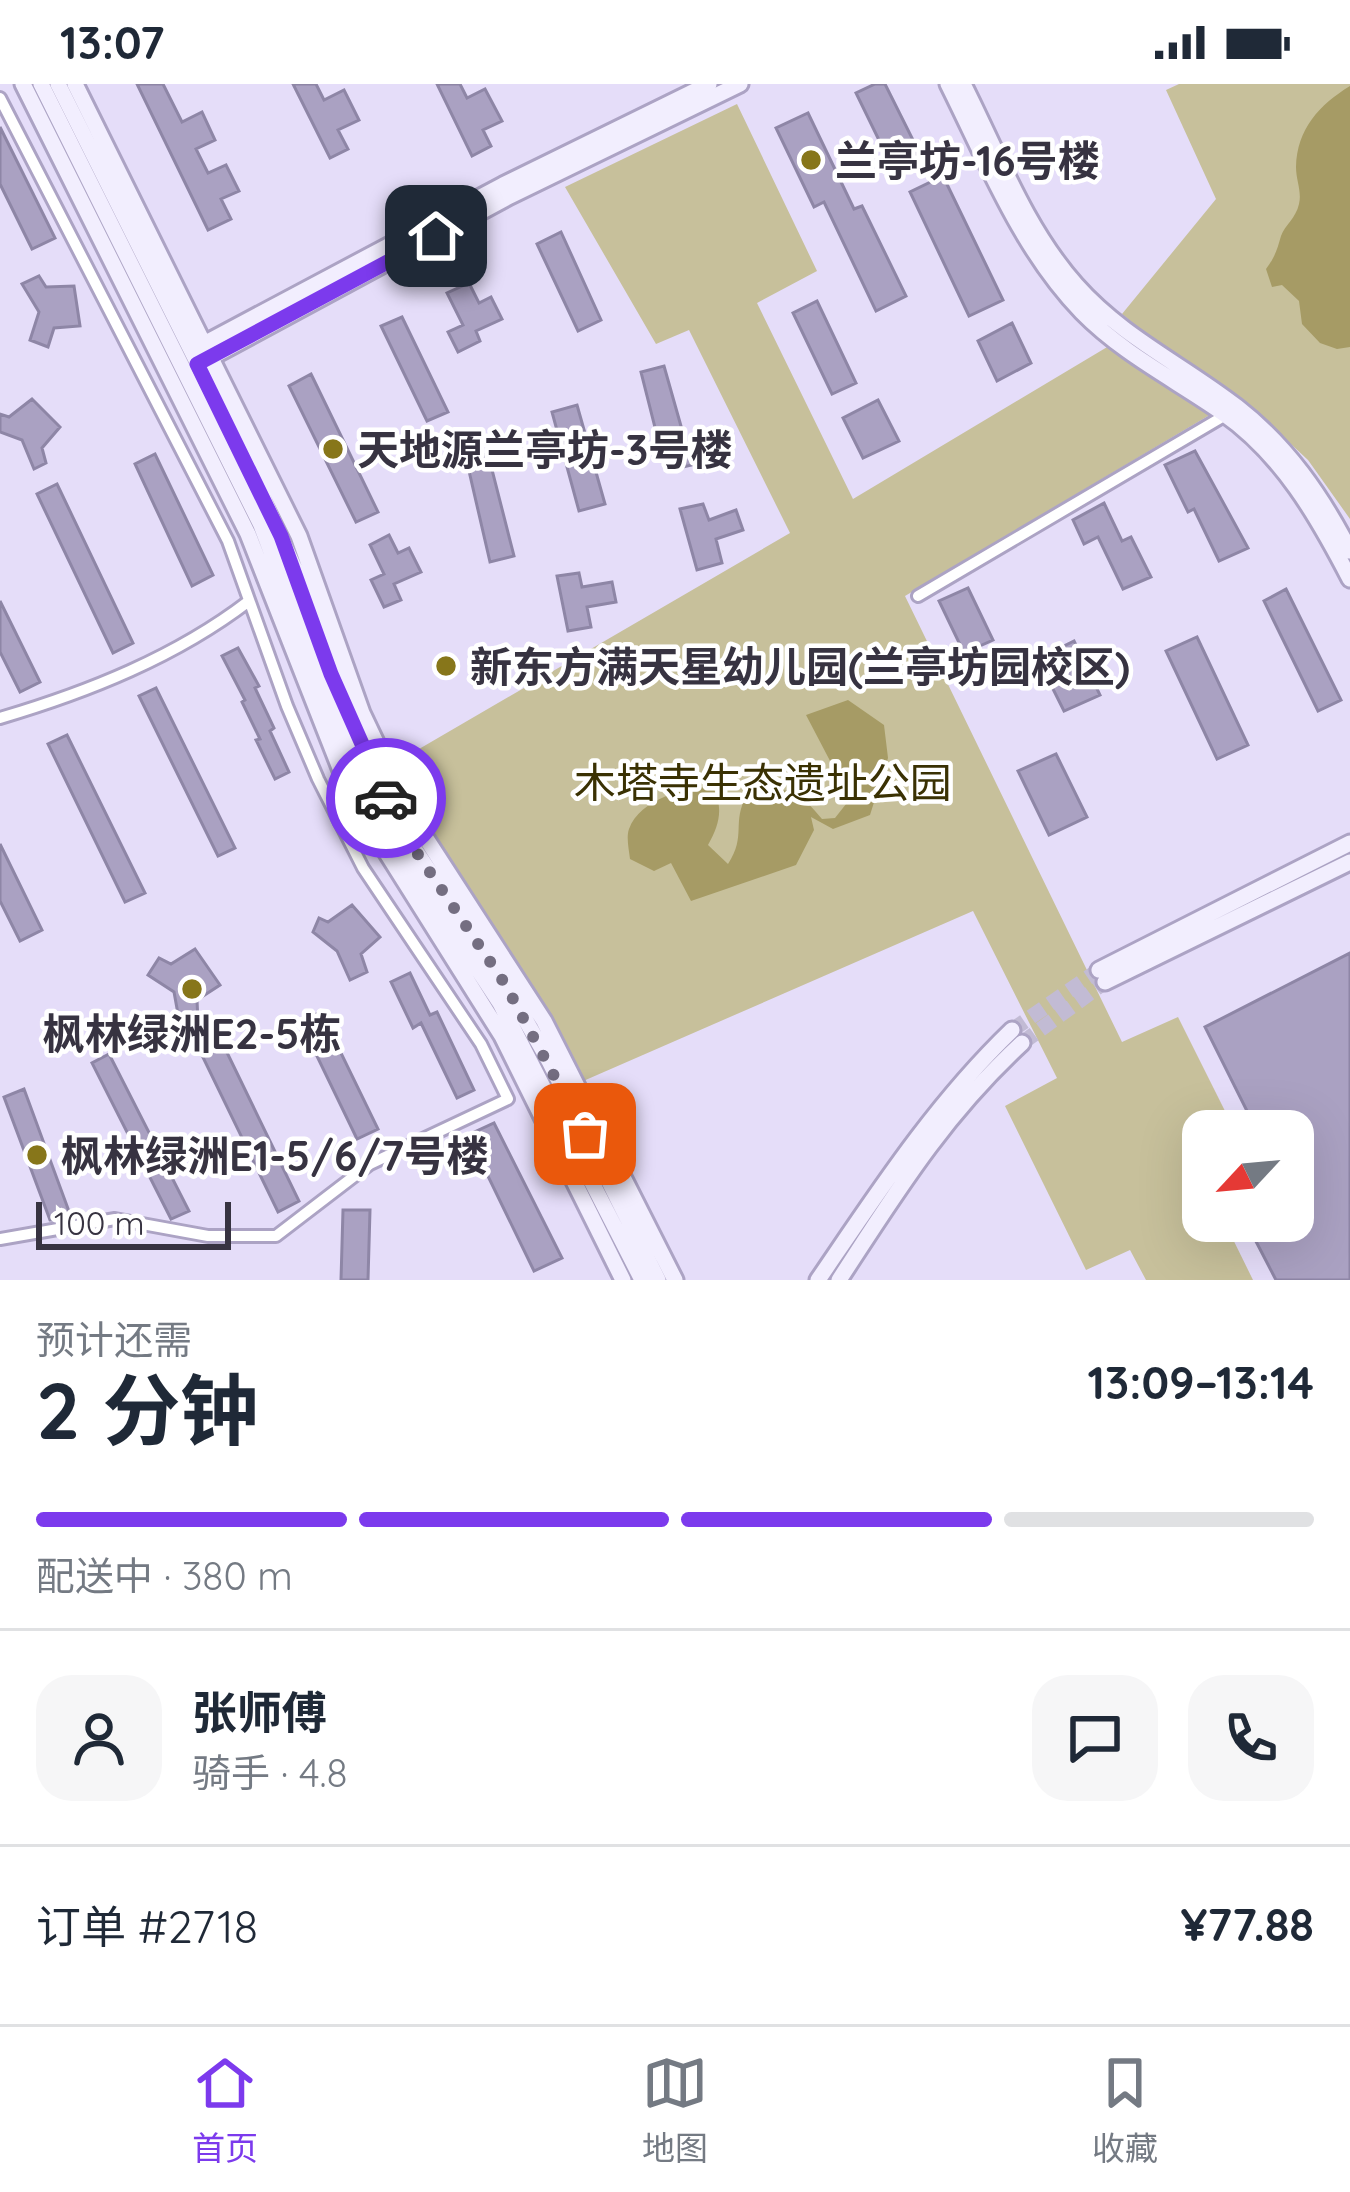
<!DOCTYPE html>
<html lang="zh">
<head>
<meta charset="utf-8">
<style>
  body { margin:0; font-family:Quicksand,"Noto Sans SC",sans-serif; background:#f6f6f7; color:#1f2937; height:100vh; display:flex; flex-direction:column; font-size:45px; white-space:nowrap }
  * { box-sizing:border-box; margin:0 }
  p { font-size:39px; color:#747a83 }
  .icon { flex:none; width:66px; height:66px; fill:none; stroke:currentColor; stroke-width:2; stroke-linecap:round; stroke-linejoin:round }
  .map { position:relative; height:1196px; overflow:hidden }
  .side { display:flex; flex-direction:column; background:#fff; flex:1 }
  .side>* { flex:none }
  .needle { width:78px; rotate:244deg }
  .fabs { position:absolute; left:1182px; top:1026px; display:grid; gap:24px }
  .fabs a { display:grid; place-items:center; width:132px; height:132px; border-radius:24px; background:#fff; box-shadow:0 12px 48px #0002; font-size:60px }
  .scale { position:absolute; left:36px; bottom:30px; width:195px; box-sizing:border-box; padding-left:12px; border:6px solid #373341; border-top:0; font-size:33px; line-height:42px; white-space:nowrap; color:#373341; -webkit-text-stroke:9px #fff; paint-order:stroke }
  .pin { position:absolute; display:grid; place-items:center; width:102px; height:102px; color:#fff; margin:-51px; border-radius:24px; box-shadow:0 6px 18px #0006 }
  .courier { position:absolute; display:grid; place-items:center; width:120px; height:120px; margin:-60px; border:9px solid #7c3aed; border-radius:50%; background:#fff; color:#222; box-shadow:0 3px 15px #0007 }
  .head em { font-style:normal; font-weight:700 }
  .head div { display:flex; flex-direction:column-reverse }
  .head { display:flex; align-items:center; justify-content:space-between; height:204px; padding:0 36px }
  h1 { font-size:78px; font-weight:700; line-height:90px }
  .bar { display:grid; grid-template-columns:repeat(4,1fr); gap:18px 12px; align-content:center; height:144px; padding:0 36px }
  .bar i { height:15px; border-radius:9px; background:#e0e1e3 }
  .bar .selected { background:#7c3aed }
  .bar p { grid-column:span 4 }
  .line { display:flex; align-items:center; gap:30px; padding:0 36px; border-top:3px solid #e0e1e3 }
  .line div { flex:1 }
  .round { display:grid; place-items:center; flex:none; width:126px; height:126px; border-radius:36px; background:#f6f6f7 }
  .status { display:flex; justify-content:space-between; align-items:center; height:84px; padding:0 60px; background:#fff; direction:ltr }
  .status svg { height:33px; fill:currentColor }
  .tab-bar { display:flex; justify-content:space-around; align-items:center; height:168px; border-top:3px solid #e0e1e3; background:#fff; font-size:33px; color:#747a83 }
  .tab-bar a { display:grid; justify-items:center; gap:6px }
  .tab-bar .selected { color:#7c3aed }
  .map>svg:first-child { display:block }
  .green { fill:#c7c09b }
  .water { fill:#a69b65 }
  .building { fill:#aaa1c2; stroke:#8e86a6; stroke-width:3 }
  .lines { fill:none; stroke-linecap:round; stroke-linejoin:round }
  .secondary-tunnel { stroke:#c2bbd4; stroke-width:15; stroke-dasharray:15 8; stroke-linecap:butt }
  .street-casing { stroke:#aca3c4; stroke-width:16 }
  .secondary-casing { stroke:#aca3c4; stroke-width:21 }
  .street { stroke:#fff; stroke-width:10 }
  .secondary { stroke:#f2eefe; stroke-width:15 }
  .done { stroke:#746e81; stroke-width:12; stroke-dasharray:0 21.6 }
  .route { stroke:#7c3aed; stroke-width:15 }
  .poi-dot { fill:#87761a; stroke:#fff; stroke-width:4.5 }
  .labels { text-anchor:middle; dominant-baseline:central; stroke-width:9; stroke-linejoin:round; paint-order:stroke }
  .poi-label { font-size:42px; font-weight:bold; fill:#373341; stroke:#fff; text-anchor:start }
  .park-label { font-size:42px; fill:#3a3103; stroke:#fff }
</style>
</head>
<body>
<div class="status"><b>13:07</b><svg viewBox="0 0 49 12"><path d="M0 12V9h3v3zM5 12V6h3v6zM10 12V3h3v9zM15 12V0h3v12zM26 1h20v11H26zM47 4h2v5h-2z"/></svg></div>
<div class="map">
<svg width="1350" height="1196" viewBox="0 0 1350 1196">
  <rect width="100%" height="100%" fill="#e5ddf9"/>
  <!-- green -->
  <path class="green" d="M1179 0H1350V435L1308 376 1240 313 905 512 1122 958 1178 933 1235 1047H1203V1137H1224L1253 1196H1146L1130 1166 1086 1186 1005 1022 1057 994 973 827 581 998 425 741 395 679 790 449 689 246 656 260 565 103 737 20 817 187 757 219 853 415 1139 244 1122 230 1216 115 1166 6Z"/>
  <!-- water -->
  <path class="water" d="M1350 2V263L1337 265 1320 259 1302 240 1299 217 1282 201 1272 203 1266 185C1275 173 1277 166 1281 152 1285 141 1296 134 1299 120 1302 108 1296 96 1296 83 1297 45 1319 21 1350 2Z
    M848 616 884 641 888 674 870 731 833 745 811 733 814 746 796 781 691 817 671 779 654 787 630 775C629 766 626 753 629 745 640 715 685 703 713 703 724 725 719 741 708 761L728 780C747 751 731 739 747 711 786 701 796 703 822 735L835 734 850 715 806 631Z"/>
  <!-- building -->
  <path class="building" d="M137 0H163L182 38 202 28 215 56 196 65 208 89 226 81 239 107 221 115 231 135 208 146Z
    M293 0H316L324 16 344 6 359 36 338 46 348 65 330 74Z
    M437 0H460L467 14 485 5 502 37 483 46 491 62 472 72Z
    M875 0H885L923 76 895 89 856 9Z
    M808 29 854 125 862 122 906 212 876 227 824 118 814 123 776 44Z
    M0 43 55 154 32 165 0 100Z
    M943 92 1003 216 969 232 910 108Z
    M561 148 601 236 578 247 537 160Z
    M39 192 46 203 74 202 80 242 54 244 48 263 30 256 39 228 22 200Z
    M469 199 479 219 491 213 502 235 476 247 480 257 458 268 448 248 463 241 447 209Z
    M817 217 856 299 832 310 793 229Z
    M402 233 448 328 427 337 381 242Z
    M1012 239 1031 279 997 297 978 257Z
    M664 282 692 381 666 387 641 288Z
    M311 290 378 428 356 438 289 302Z
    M32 315 60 343 42 364 46 379 34 385 22 356 0 348V330L9 333Z
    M878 316 899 357 863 374 843 334Z
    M577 321 605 420 579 427 552 328Z
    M1195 367 1248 464 1219 477 1194 425 1188 428 1165 381Z
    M155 370 213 491 192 502 135 380Z
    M488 370 514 472 490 478 466 374Z
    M57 400 133 559 113 569 37 410Z
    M1104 419 1122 457 1131 453 1151 493 1123 505 1098 453 1084 460 1073 436Z
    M703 420 709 436 736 426 743 446 716 455 722 479 697 486 680 425Z
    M389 451 398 469 409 464 421 488 394 500 401 516 384 523 371 496 384 490 370 461Z
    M579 489 582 503 612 498 616 518 587 523 591 543 568 547 557 492Z
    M968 504 993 556 964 569 939 517Z
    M1286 505 1341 616 1318 627 1264 517Z
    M0 517 40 598 20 608 0 568Z
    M1197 553 1248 661 1217 675 1166 567Z
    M1074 557 1100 611 1064 627 1038 575Z
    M238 564 259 602 255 604 274 644 270 647 289 688 275 695 256 656 260 655 242 618 245 616 222 572Z
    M156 604 235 764 218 772 139 612Z
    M67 651 145 809 125 818 48 660Z
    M1056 670 1087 733 1049 751 1018 687Z
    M0 760 42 846 20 857 0 817Z
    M352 821 380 853 361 870 367 888 350 896 337 867 313 848 319 834 328 838Z
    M195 865 220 901 197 916 198 938 180 941 174 908 148 891 159 874 171 880Z
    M1350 869V1196H1276L1248 1142 1257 1137H1293V1047H1257L1205 943Z
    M410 889 430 931 437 928 474 1006 457 1014 421 939 413 944 391 898Z
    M321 928 378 1045 357 1055 300 937Z
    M219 952 299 1117 278 1128 197 961Z
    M109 970 189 1127 171 1135 92 979Z
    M24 1005 70 1130 53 1136H50L4 1013Z
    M494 1039 562 1174 534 1187 468 1051Z
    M343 1126H370L368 1196H341Z"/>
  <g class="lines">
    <!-- secondary-tunnel -->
    <path class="secondary-tunnel" d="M1012 946 1099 886
      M1022 959 1105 898"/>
    <defs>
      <path id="street" d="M0 14 228 457 287 622 318 695 363 784 481 960 508 1015 370 1080 276 1152H208L115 1135 0 1155
        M918 512 1229 329
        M0 634C88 608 176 573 249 517"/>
      <path id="secondary" d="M23 0 248 450 351 712 502 952 623 1196
        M41 0 261 441 349 673 388 749 500 919 642 1196
        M58 0 251 386 298 492 361 665 403 748 505 900 549 977 658 1196
        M75 0 299 452 362 629 409 728 544 937 675 1196
        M948 0C987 78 1021 165 1082 228 1123 270 1176 296 1223 329 1282 370 1318 433 1350 495
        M963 0C997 67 1025 144 1076 201 1122 253 1183 281 1237 323 1287 362 1321 411 1350 467
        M200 262 503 101 709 0
        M204 277 510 112 740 0
        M1099 886 1350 759
        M1105 898 1350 778
        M818 1196C878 1108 935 1020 1012 946
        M839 1196C897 1107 943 1032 1022 959"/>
    </defs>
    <!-- street casing -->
    <use href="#street" class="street-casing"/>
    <!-- secondary casing -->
    <use href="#secondary" class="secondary-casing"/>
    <!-- street -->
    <use href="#street" class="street"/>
    <!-- secondary -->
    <use href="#secondary" class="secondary"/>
  </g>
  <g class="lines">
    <!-- done -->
    <path class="done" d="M386 714 403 748 505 900 585 1050"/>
    <!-- route -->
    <path class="route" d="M386 714 331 590 281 452 197 280 436 152"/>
  </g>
  <!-- markers -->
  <g class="poi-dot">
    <circle cx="811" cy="76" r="12"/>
    <circle cx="333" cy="365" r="12"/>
    <circle cx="446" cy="582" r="12"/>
    <circle cx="192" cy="905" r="12"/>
    <circle cx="37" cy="1071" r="12"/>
  </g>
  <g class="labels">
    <!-- poi labels -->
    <g class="poi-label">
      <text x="835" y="76">兰亭坊-16号楼</text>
      <text x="357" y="365">天地源兰亭坊-3号楼</text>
      <text x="470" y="582">新东方满天星幼儿园(兰亭坊园校区)</text>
      <text x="192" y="949" text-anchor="middle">枫林绿洲E2-5栋</text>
      <text x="61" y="1071">枫林绿洲E1-5/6/7号楼</text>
    </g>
    <!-- park labels -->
    <g class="park-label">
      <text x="763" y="698">木塔寺生态遗址公园</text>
    </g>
  </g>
</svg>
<div class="fabs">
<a><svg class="needle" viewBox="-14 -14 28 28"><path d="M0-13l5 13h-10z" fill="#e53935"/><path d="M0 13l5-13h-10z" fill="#747a83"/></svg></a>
</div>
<div class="scale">100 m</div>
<div class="pin" style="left:585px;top:1050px;background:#ea580c"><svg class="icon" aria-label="bag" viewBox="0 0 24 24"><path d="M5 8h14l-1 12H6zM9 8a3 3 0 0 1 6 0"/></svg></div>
<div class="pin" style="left:436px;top:152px;background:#1f2937"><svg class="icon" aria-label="home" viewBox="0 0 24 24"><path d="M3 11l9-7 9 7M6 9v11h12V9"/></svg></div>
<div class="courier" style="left:386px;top:714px"><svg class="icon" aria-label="car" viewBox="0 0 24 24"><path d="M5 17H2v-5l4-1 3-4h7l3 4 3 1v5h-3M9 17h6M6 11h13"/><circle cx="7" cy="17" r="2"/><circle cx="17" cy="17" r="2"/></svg></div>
</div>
<section class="side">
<div class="head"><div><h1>2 分钟</h1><p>预计还需</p></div><em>13:09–13:14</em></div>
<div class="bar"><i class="selected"></i><i class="selected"></i><i class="selected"></i><i></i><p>配送中 · 380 m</p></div>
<div class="line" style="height:216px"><a class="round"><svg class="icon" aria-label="person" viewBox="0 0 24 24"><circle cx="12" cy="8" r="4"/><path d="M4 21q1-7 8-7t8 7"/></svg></a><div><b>张师傅</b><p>骑手 · 4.8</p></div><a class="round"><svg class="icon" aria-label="chat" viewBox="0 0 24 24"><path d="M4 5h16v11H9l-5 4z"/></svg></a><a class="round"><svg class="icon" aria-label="phone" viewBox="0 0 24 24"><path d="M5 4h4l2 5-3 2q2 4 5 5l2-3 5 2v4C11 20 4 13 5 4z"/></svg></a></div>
<div class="line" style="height:156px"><div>订单 #2718</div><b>¥77.88</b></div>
</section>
<nav class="tab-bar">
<a class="selected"><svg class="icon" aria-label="home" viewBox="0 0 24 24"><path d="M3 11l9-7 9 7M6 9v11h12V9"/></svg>首页</a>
<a><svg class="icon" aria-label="map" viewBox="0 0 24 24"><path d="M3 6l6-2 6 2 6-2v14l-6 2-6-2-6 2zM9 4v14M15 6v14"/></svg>地图</a>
<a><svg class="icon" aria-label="saved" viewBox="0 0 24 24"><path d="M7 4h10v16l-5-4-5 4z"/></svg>收藏</a>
</nav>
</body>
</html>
